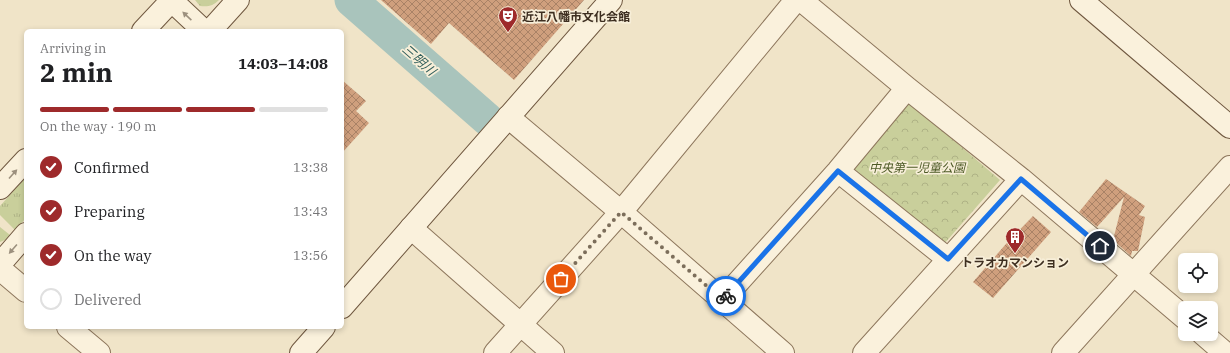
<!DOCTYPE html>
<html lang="en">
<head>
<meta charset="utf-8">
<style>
  body { margin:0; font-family:"IBM Plex Serif","Noto Sans JP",serif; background:#f2f2f2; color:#202124; height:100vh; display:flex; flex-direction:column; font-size:15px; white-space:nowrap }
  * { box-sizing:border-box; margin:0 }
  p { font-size:13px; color:#757577 }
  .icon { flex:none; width:22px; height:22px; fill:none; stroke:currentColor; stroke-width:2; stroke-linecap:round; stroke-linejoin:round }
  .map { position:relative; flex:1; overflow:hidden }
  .sheet { position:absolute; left:24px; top:29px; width:320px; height:300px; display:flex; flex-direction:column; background:#fff; border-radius:6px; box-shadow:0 2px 6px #0003 }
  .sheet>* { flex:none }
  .buttons { position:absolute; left:1178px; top:253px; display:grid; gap:8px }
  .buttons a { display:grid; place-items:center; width:40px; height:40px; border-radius:6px; background:#fff; box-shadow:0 2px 6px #0003; font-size:20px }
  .pin { position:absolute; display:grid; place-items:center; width:34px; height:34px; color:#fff; margin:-17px; border:2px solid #fff; border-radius:50%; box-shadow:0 1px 4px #0007 }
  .courier { position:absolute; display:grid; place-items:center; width:40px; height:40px; margin:-20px; border:3px solid #1a73e8; border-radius:50%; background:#fff; color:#222; box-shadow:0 1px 5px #0007 }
  .overview em { font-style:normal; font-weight:700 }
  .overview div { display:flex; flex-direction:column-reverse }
  .overview { display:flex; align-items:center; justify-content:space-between; height:68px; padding:0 16px }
  h1 { font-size:26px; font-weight:700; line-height:30px }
  .bar { display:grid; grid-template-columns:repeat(4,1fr); gap:6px 4px; align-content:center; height:48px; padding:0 16px }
  .bar i { height:5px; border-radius:3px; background:#e0e0e0 }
  .bar .on { background:#9e2a2b }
  .bar p { grid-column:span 4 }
  ol { padding:0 16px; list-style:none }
  li { display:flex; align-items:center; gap:12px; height:44px }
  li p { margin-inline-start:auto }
  li .icon { padding:4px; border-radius:50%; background:#9e2a2b; color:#fff; stroke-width:4 }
  li:last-child { color:#757577 }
  li i { width:22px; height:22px; border:2px solid #e0e0e0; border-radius:50% }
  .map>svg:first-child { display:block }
  .grass { fill:url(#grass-tufts) }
  .forest { fill:url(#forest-crowns) }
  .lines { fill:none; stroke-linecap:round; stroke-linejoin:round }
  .river { stroke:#a9c4bc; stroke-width:33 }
  .building { fill:url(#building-cross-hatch) }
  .street-casing { stroke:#8d765c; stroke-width:24 }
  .secondary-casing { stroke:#6f573f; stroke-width:24 }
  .street { stroke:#faf1dc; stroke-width:22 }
  .secondary { stroke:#faf1dc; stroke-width:22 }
  .oneway { fill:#9c907e }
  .done { stroke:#7c6e5b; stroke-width:4; stroke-dasharray:0 7.2 }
  .route { stroke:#1a73e8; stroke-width:5 }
  .labels { text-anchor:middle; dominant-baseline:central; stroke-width:3.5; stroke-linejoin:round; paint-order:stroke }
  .poi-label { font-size:12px; font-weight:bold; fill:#3d2e20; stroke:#f7eed8; text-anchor:start }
  .park-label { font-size:12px; font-style:italic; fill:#4d5a26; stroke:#f7eed8 }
  .water-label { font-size:13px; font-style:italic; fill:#2f5d5a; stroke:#f7eed8 }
</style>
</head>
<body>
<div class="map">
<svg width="1230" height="353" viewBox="0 0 1230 353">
  <defs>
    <pattern id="grass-tufts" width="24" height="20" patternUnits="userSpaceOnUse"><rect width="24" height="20" fill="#c9cf9b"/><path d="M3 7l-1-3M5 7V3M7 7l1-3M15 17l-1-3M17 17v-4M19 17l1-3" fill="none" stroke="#aeb285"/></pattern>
    <pattern id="forest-crowns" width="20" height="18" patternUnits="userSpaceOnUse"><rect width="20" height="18" fill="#c9cf9b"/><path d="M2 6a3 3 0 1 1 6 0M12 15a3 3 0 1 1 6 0" fill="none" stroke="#aeb285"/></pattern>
    <pattern id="building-cross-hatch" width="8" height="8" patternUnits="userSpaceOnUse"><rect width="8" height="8" fill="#cf9f7d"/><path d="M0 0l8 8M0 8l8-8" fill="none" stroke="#a98266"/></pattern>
  </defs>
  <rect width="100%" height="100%" fill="#f0e4c8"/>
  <!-- grass -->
  <path class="grass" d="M195 0H219C213 6 208 7 200 6Z
    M26 177V218L15 230 0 215V206Z
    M0 227 10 235 5 240 0 242Z"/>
  <!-- forest -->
  <path class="forest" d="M909 102 1000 180 944 244 851 171Z"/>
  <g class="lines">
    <!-- river -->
    <path class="river" d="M351 0 487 119"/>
  </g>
  <!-- building -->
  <path class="building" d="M381 0H584L514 80 449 23 431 44Z
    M342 80 366 101 356 111 369 123 342 153Z
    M1106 179 1145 206 1139 215 1145 217 1138 251H1132L1131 256 1113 240 1124 197 1097 227 1079 212Z
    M1033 216 1051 232 993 298 973 282 1005 245Z"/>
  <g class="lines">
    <defs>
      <path id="street" d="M801 0 907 88 1021 179 1185 318
        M508 117 621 212 783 353
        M838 171 948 259
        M411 228 553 353
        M0 269 26 291
        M723 299 838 171 907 88
        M68 327 99 353
        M1203 334 1225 353
        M495 353 621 212 796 0
        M864 353 1021 179
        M1063 353 1230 167"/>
      <path id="secondary" d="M171 0 204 31
        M1081 0 1230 127
        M143 31 172 0
        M210 31 238 0
        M0 188 26 160
        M0 264 26 234
        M342 307 611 0
        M301 353 324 327"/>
    </defs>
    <!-- street casing -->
    <use href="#street" class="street-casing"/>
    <!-- secondary casing -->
    <use href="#secondary" class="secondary-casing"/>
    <!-- street -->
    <use href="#street" class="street"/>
    <!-- secondary -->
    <use href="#secondary" class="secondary"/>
  </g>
  <!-- one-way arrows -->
  <defs><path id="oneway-solid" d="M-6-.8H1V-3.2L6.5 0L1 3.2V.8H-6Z"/></defs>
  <g class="oneway">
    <use href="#oneway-solid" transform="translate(187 16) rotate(-137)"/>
    <use href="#oneway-solid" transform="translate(13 174) rotate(-48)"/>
    <use href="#oneway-solid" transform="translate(13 249) rotate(131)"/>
  </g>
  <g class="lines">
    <!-- done -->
    <path class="done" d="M561 279 621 212 723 300 726 296"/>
    <!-- route -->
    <path class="route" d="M726 296 838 171 948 259 1021 179 1100 246"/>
  </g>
  <!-- icons -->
  <defs>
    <symbol id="theatre-pin" viewBox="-11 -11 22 30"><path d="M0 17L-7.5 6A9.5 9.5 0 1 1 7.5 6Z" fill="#9e2a2b" stroke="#f7eed8"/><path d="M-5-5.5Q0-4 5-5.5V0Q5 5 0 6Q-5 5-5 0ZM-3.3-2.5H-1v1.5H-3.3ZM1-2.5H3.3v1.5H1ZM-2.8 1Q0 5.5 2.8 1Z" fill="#fff"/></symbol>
    <symbol id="building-pin" viewBox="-11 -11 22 30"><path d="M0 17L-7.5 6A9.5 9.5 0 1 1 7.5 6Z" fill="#9e2a2b" stroke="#f7eed8"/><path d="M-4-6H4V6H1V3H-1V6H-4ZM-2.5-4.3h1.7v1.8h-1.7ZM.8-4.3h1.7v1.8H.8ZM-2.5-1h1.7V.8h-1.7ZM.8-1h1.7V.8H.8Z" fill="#fff"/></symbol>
  </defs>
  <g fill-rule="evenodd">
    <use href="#theatre-pin" x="497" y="5" width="22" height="30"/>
    <use href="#building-pin" x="1004" y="226" width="22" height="30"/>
  </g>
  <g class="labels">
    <!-- poi labels -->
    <g class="poi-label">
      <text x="522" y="16">近江八幡市文化会館</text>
      <text x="1015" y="262" text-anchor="middle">トラオカマンション</text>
    </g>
    <!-- park labels -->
    <g class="park-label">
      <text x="917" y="167">中央第一児童公園</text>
    </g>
    <!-- water labels -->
    <g class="water-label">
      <text transform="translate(419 60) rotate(41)">三明川</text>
    </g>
  </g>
</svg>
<div class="buttons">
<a><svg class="icon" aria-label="locate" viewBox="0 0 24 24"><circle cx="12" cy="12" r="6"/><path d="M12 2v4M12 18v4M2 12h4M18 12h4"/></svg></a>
<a><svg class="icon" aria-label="layers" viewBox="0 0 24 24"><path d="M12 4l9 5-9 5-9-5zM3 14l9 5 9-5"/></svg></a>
</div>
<div class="pin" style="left:561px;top:279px;background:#ea580c"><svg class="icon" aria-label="bag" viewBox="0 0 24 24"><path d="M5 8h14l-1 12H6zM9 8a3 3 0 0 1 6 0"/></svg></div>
<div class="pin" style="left:1100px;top:246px;background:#1f2937"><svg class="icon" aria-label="home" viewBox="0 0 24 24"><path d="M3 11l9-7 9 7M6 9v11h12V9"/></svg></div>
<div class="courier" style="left:726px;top:296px"><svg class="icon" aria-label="bike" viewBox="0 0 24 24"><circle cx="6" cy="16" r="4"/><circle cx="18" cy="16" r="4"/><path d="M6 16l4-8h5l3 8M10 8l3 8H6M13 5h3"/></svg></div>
<section class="sheet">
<div class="overview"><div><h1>2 min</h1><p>Arriving in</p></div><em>14:03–14:08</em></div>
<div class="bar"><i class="on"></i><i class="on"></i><i class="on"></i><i></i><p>On the way · 190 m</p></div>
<ol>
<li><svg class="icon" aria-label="check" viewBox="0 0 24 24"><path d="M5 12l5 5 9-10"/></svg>Confirmed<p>13:38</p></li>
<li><svg class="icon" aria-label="check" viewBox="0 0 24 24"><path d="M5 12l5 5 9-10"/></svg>Preparing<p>13:43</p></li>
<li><svg class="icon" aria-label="check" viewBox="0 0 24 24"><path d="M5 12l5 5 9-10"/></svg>On the way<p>13:56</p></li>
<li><i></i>Delivered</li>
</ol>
</section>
</div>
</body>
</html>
